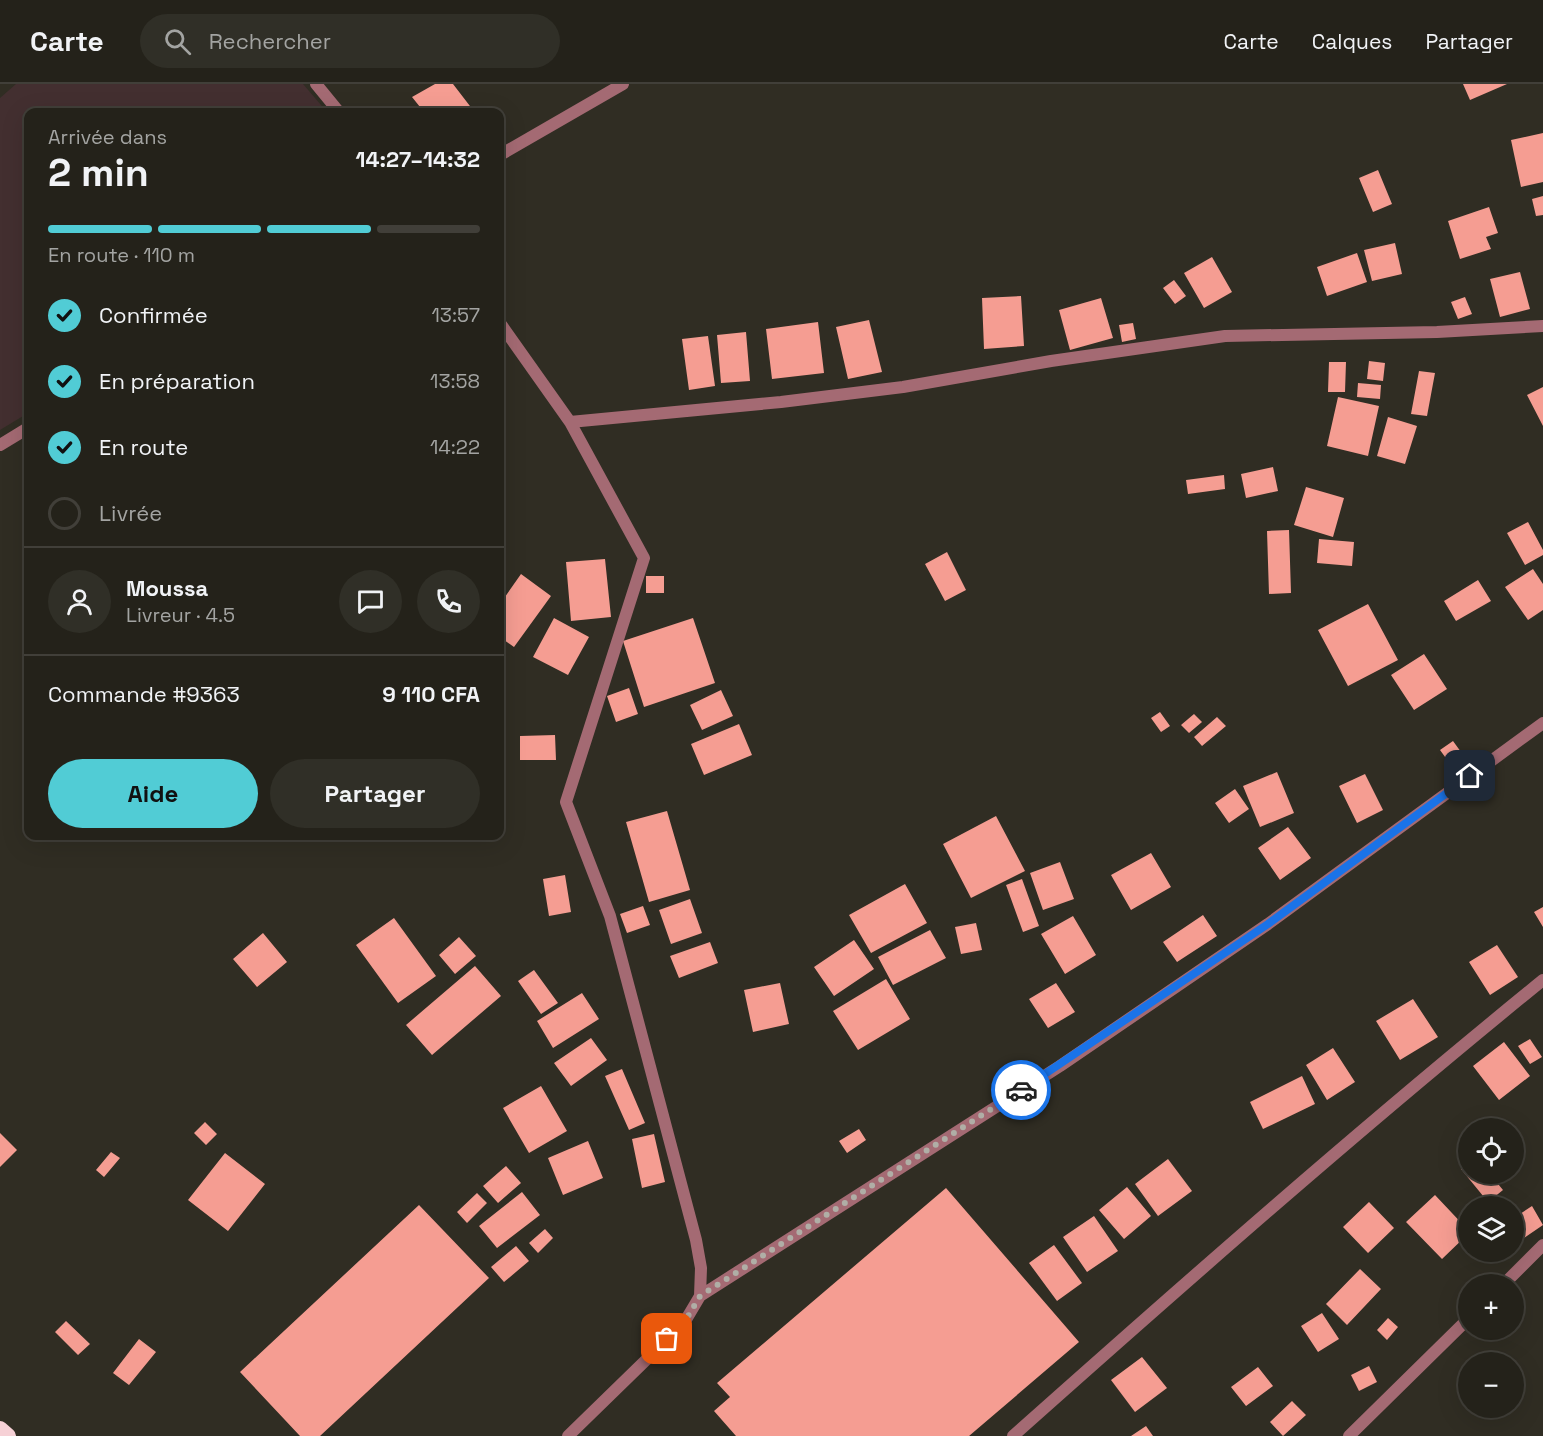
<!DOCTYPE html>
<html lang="fr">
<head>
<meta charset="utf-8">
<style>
  body { margin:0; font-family:"Space Grotesk",sans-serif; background:#302f27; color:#f1f3f6; height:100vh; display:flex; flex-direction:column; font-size:22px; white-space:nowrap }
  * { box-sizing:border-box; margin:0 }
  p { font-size:20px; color:#a3a4a2 }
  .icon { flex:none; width:33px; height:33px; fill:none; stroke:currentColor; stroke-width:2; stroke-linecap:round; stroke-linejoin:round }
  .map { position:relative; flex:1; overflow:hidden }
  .drawer { position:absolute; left:24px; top:24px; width:480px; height:732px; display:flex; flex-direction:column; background:#24221a; border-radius:12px; box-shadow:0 6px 24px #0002,0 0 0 2px #413f39 }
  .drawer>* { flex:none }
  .fabs { position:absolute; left:1458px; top:1034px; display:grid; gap:12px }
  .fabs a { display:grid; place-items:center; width:66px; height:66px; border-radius:50%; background:#24221a; box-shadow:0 6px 24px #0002,0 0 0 2px #413f39; font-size:30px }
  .pin { position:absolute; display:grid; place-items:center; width:51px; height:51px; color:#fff; margin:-26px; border-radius:12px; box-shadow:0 3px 9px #0006 }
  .courier { position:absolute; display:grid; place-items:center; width:60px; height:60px; margin:-30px; border:4px solid #1a73e8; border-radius:50%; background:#fff; color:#222; box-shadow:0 2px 8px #0007 }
  .headline em { font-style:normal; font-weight:600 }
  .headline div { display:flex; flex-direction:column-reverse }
  .headline { display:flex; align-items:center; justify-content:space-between; height:102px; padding:0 24px }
  h1 { font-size:39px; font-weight:600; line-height:45px }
  .bar { display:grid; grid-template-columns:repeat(4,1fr); gap:9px 6px; align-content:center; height:72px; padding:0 24px }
  .bar i { height:8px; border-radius:4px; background:#413f39 }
  .bar .selected { background:#51ccd5 }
  .bar p { grid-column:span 4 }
  .line { display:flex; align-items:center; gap:15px; padding:0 24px; border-top:2px solid #413f39 }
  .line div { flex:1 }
  .round { display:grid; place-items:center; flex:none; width:63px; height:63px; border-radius:32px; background:#302f27 }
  ol { padding:0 24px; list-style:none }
  li { display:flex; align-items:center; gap:18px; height:66px }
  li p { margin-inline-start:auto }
  li .icon { padding:6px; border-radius:50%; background:#51ccd5; color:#111; stroke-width:4 }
  li:last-child { color:#a3a4a2 }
  li i { width:33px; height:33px; border:3px solid #413f39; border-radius:50% }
  .cta { display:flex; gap:12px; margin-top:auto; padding:12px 24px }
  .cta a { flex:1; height:69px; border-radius:36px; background:#51ccd5; color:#111; font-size:24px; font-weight:600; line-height:69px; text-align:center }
  .cta a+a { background:#302f27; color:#f1f3f6 }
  header { display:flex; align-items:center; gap:36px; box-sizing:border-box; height:84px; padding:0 30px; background:#24221a; border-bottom:2px solid #413f39 }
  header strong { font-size:28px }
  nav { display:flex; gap:33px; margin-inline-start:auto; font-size:21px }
  .search { width:420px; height:54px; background:#302f27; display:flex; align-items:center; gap:15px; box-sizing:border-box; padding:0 21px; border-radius:33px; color:#a3a4a2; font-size:22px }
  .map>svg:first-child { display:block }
  .commercial { fill:#432f30 }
  .building { fill:#f59d92 }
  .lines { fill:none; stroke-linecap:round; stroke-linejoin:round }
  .minor { stroke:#a46a73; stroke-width:12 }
  .trunk { stroke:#f6d1d6; stroke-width:16 }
  .done { stroke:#b0aea6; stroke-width:6; stroke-dasharray:0 10.8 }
  .route { stroke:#1a73e8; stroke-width:8 }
</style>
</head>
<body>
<header>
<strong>Carte</strong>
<div class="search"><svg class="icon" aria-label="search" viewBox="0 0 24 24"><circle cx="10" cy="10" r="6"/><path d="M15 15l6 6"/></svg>Rechercher</div>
<nav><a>Carte</a><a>Calques</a><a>Partager</a></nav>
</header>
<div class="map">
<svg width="1543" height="1352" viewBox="0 0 1543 1352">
  <rect width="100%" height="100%" fill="#302d23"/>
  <!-- commercial -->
  <path class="commercial" d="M16 0H303L327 28H28V329L0 346V14Z"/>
  <!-- building -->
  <path class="building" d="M435 0H453L473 26 470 28H424L412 13Z
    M1463 0H1507L1470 16Z
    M1543 49V98L1521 103 1511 56Z
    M1378 86 1392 120 1373 128 1359 94Z
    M1543 112V131L1536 132 1532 115Z
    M1489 123 1498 149 1486 153 1491 165 1460 175 1448 137Z
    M1395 159 1402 190 1372 197 1364 166Z
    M1357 169 1367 198 1327 212 1317 183Z
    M1212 173 1232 208 1204 224 1184 189Z
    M1520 188 1530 225 1500 233 1490 195Z
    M1174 196 1186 212 1175 220 1163 204Z
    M1021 212 1024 262 984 265 982 214Z
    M1465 213 1472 230 1458 235 1451 218Z
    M1101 214 1113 254 1070 266 1059 226Z
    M869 236 882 288 848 295 836 243Z
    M818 238 824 289 772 295 766 245Z
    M1133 239 1136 255 1122 258 1119 241Z
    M746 248 750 297 721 299 717 251Z
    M708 252 715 302 689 306 682 255Z
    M1369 277 1385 279 1383 297 1367 295Z
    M1329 278H1346L1345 308H1328Z
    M1419 287 1435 289 1427 332 1411 330Z
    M1358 299 1381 301 1380 315 1357 313Z
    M1543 303V342L1527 311Z
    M1338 313 1379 322 1368 372 1327 362Z
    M1388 333 1417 342 1405 380 1377 372Z
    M1273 383 1278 407 1246 414 1241 390Z
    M1224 391 1225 405 1188 410 1186 396Z
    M1306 403 1344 414 1333 453 1294 441Z
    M1528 438 1543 466V471L1525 481 1507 449Z
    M1289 446 1291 509 1269 510 1267 447Z
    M1319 455 1354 458 1352 482 1317 479Z
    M947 468 966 506 945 517 925 480Z
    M605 475 611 533 571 537 566 478Z
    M1533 485 1543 500V526L1528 536 1505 503Z
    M521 490 551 512 514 563 500 553V520Z
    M646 492H664V509H646Z
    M1478 496 1491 517 1456 537 1444 517Z
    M1368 520 1398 576 1348 602 1318 546Z
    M554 534 589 553 568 591 533 573Z
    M693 534 715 599 644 623 623 557Z
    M1424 570 1447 605 1414 626 1391 591Z
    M629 604 638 630 616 638 607 612Z
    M721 606 733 632 702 646 690 621Z
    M1160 628 1170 642 1161 648 1151 634Z
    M1194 630 1202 638 1189 649 1181 641Z
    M1217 633 1226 642 1202 662 1194 653Z
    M739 640 752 671 704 691 691 660Z
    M555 651 556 676H520V652Z
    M1453 657 1461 668 1448 677 1440 666Z
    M1277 688 1294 729 1260 743 1243 702Z
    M1365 690 1383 726 1357 739 1339 702Z
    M1235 705 1249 725 1229 739 1215 719Z
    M667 727 690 806 649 818 626 738Z
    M996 732 1025 787 971 814 943 760Z
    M1288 743 1311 774 1280 796 1258 764Z
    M1151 769 1171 803 1131 826 1111 791Z
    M1060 778 1074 815 1043 826 1030 789Z
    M565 791 571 828 549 832 543 795Z
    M1022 795 1039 842 1023 848 1006 801Z
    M905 800 927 839 871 869 849 831Z
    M690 815 702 849 671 860 659 826Z
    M643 822 650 841 627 849 620 830Z
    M1543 823V843L1534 828Z
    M1203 831 1217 852 1177 878 1163 858Z
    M1073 832 1096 871 1065 890 1041 850Z
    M394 834 436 892 398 919 356 861Z
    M976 839 982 866 961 870 955 843Z
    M930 846 946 874 893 901 878 873Z
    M263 849 287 878 257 903 233 875Z
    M459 853 476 872 455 890 439 871Z
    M854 856 874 885 834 912 814 883Z
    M710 858 718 879 679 894 670 872Z
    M1497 861 1518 893 1490 911 1469 878Z
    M475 882 501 912 432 971 406 941Z
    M534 886 558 919 541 930 518 897Z
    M886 895 910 935 858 966 833 927Z
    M780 899 789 940 753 948 744 906Z
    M1056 899 1075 928 1048 944 1029 915Z
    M582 909 599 935 553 964 537 937Z
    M1413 915 1438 953 1400 976 1376 937Z
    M591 954 607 976 571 1002 554 979Z
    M1530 955 1542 973 1530 980 1518 962Z
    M1504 958 1530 992 1499 1016 1473 982Z
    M1333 964 1355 998 1327 1016 1306 981Z
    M622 985 645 1039 629 1046 605 992Z
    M1302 992 1315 1020 1263 1045 1250 1018Z
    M541 1002 567 1047 529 1069 503 1024Z
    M205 1038 217 1050 206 1061 194 1049Z
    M859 1045 866 1056 847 1069 839 1057Z
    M0 1049 17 1066 0 1083Z
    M654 1050 665 1098 642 1104 632 1055Z
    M588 1057 603 1094 563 1111 548 1074Z
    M111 1068 120 1074 104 1093 96 1086Z
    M225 1069 265 1100 228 1147 188 1116Z
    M1168 1075 1192 1107 1158 1132 1135 1100Z
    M1468 1079V1089H1489L1503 1106 1488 1118 1461 1085Z
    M506 1082 521 1099 498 1119 483 1102Z
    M1127 1103 1151 1132 1124 1155 1099 1126Z
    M946 1104 1079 1258 969 1352H736L714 1327 730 1313 717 1299Z
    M522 1108 540 1131 497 1164 479 1142Z
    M477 1109 487 1119 467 1139 457 1128Z
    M1435 1111 1468 1146V1150L1442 1175 1406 1138Z
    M1369 1118 1394 1144 1368 1169 1343 1143Z
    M419 1121 489 1194 320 1352H300L240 1288Z
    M1532 1122 1543 1141 1524 1154 1514 1137V1134Z
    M1094 1132 1118 1167 1087 1188 1063 1153Z
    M545 1145 553 1154 538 1169 529 1159Z
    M1054 1161 1082 1199 1057 1217 1029 1179Z
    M516 1162 529 1177 504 1198 491 1183Z
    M1360 1185 1381 1205 1347 1241 1326 1220Z
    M1322 1229 1339 1255 1318 1268 1301 1242Z
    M1388 1234 1398 1243 1387 1256 1377 1246Z
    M66 1237 90 1260 78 1271 55 1248Z
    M139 1255 156 1268 129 1301 113 1289Z
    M1142 1273 1167 1304 1135 1328 1111 1296Z
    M1369 1282 1377 1298 1359 1307 1351 1291Z
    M1258 1283 1273 1302 1246 1322 1231 1303Z
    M1292 1317 1306 1331 1283 1352 1270 1338Z
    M1146 1342 1153 1352H1131Z"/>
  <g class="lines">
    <!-- minor -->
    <path class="minor" d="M316 0 339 28
      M500 71 623 0
      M500 239 570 338 644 474 566 718 610 832 696 1156 701 1184 700 1212 684 1239 568 1352
      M570 338 781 318 903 303 1051 277 1225 252 1437 248 1543 242
      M0 361 28 344
      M1504 1200 1543 1161
      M700 1212 1060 982 1268 840 1543 639
      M1013 1352C1187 1197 1362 1043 1543 896
      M1349 1352 1468 1235"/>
    <!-- trunk -->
    <path class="trunk" d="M0 1345 8 1352"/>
  </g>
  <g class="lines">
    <!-- done -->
    <path class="done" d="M667 1255 684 1239 700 1212 1021 1006"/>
    <!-- route -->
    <path class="route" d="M1021 1006 1268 840 1470 692"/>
  </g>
</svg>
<div class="fabs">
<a><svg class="icon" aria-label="locate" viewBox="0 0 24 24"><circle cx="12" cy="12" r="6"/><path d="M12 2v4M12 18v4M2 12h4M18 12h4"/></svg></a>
<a><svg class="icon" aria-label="layers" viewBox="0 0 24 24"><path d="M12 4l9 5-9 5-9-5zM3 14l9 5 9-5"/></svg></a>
<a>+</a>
<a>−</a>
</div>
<div class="pin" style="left:667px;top:1255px;background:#ea580c"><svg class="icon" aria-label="bag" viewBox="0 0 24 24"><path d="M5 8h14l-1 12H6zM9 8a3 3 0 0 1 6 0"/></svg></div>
<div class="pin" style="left:1470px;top:692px;background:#1f2937"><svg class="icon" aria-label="home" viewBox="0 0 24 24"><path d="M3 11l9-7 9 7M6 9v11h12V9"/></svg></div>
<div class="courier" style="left:1021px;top:1006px"><svg class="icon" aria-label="car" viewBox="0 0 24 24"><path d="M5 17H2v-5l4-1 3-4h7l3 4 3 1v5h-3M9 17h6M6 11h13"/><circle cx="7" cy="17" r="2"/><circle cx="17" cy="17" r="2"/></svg></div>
<section class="drawer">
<div class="headline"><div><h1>2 min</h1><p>Arrivée dans</p></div><em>14:27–14:32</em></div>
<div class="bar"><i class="selected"></i><i class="selected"></i><i class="selected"></i><i></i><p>En route · 110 m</p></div>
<ol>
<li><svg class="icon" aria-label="check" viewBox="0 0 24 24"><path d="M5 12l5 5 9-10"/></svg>Confirmée<p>13:57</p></li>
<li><svg class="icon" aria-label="check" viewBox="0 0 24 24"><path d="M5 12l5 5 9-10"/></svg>En préparation<p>13:58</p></li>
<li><svg class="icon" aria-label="check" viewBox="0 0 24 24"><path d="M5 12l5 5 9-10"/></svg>En route<p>14:22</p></li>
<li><i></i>Livrée</li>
</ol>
<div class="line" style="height:108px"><a class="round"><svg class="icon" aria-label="person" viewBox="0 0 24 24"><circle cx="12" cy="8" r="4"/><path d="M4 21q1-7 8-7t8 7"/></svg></a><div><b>Moussa</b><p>Livreur · 4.5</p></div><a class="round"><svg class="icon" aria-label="chat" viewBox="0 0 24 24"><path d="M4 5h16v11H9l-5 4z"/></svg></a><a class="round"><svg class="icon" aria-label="phone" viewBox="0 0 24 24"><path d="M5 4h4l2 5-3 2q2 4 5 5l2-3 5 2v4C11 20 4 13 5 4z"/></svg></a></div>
<div class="line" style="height:78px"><div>Commande #9363</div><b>9 110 CFA</b></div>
<div class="cta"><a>Aide</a><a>Partager</a></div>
</section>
</div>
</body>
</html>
